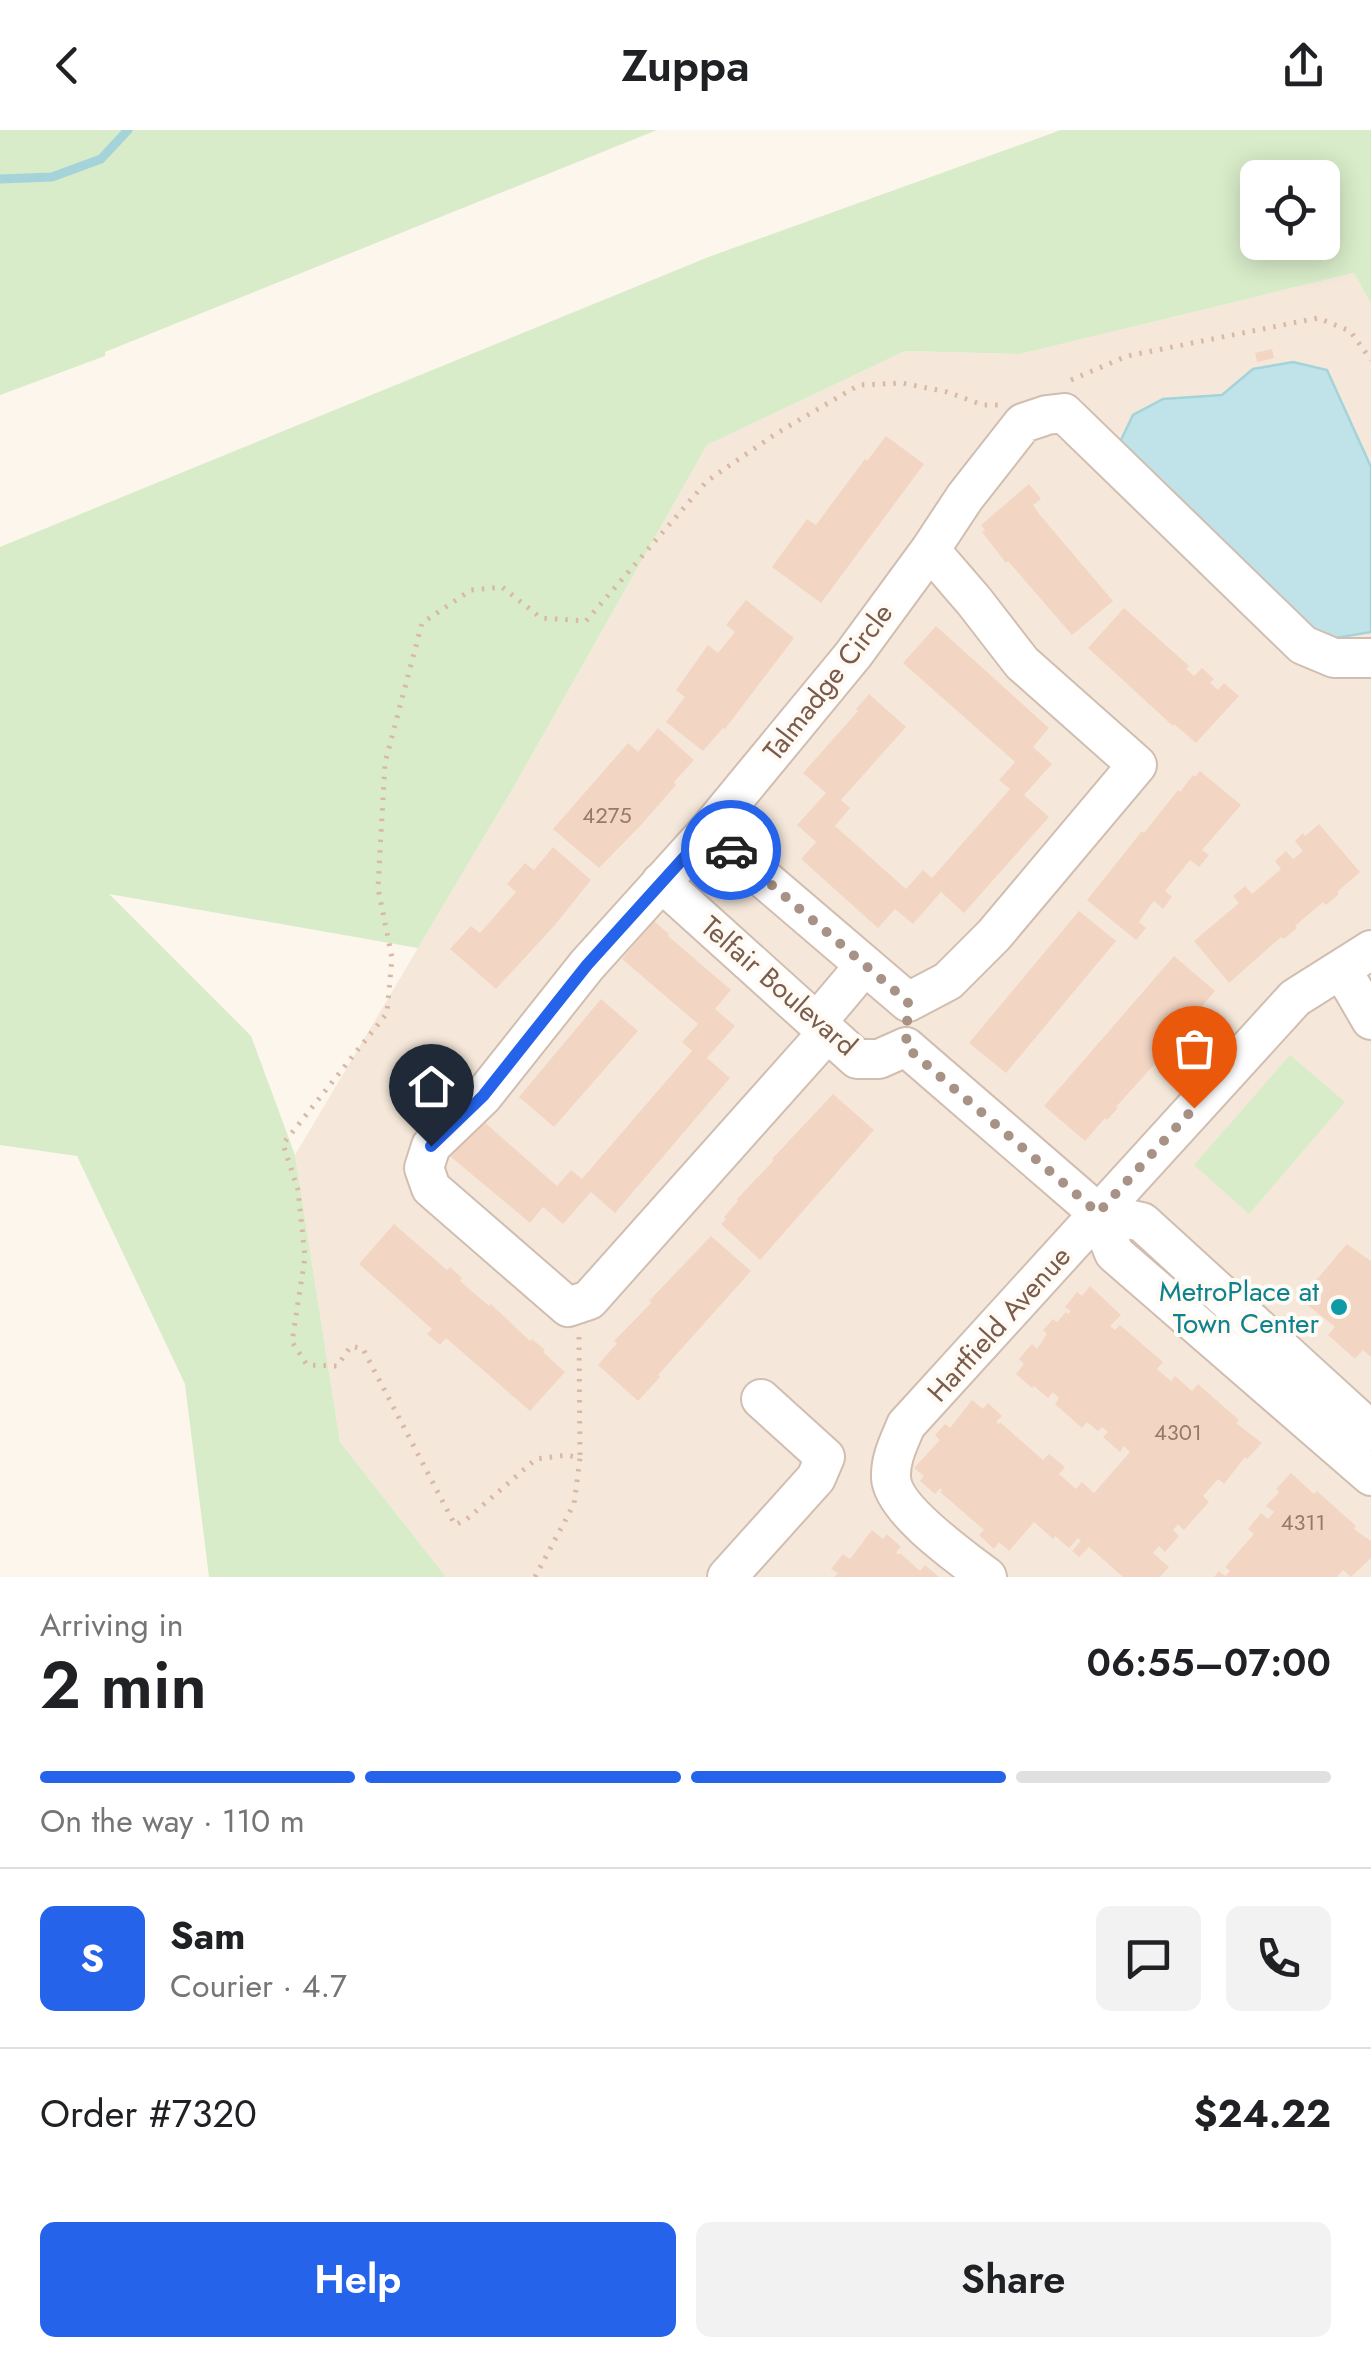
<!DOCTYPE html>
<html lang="en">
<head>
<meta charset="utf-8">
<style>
  body { margin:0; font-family:Jost,sans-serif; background:#f2f2f2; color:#202124; height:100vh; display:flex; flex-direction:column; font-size:38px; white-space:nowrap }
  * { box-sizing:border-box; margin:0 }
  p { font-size:32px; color:#757577 }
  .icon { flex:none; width:55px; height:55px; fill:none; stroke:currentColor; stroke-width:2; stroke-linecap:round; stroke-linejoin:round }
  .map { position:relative; height:1447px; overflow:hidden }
  .details { display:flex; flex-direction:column; background:#fff; flex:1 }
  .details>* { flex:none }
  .fabs { position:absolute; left:1240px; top:30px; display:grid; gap:20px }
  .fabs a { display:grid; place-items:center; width:100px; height:100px; border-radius:15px; background:#fff; box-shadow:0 5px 25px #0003; font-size:50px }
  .pin { position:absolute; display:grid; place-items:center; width:85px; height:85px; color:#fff; margin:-102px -42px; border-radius:50% 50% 50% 0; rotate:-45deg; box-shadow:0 0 10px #0007 }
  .pin .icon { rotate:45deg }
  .courier { position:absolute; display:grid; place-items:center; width:100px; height:100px; margin:-50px; border:8px solid #2563eb; border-radius:50%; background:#fff; color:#222; box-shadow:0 2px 12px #0007 }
  .summary em { font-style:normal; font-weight:600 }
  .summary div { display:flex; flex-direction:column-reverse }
  .summary { display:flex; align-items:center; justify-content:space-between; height:170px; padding:0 40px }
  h1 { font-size:65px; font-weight:600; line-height:75px }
  .bar { display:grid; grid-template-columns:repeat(4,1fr); gap:15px 10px; align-content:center; height:120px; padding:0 40px }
  .bar i { height:12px; border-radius:8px; background:#e0e0e0 }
  .bar .selected { background:#2563eb }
  .bar p { grid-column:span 4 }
  .line { display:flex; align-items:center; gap:25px; padding:0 40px; border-top:2px solid #e0e0e0 }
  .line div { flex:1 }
  .round { display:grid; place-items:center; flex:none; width:105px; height:105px; border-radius:15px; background:#f2f2f2 }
  .primary-button { display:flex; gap:20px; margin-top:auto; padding:20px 40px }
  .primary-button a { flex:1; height:115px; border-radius:15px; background:#2563eb; color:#fff; font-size:40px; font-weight:600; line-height:115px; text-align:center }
  .primary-button a+a { background:#f2f2f2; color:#202124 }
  header { display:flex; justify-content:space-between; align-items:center; height:130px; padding:0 40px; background:#fff; font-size:45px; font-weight:600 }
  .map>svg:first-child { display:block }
  .residential { fill:#f5e8da }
  .green { fill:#d8ecc9; fill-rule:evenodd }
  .water { fill:#bfe3e8; stroke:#a5d3da; stroke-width:2.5 }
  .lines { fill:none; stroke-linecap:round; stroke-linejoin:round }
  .stream { stroke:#a5d3da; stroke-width:9 }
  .building { fill:#f3d5c3 }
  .minor-casing { stroke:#d1beb0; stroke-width:42 }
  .path { stroke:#d9b8a5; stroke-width:5; stroke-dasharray:2.5 8; stroke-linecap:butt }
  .minor { stroke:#fff; stroke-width:38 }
  .done { stroke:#a89285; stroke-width:10; stroke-dasharray:0 18 }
  .route { stroke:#2563eb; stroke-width:12 }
  .culture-dot { fill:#0f9aa8; stroke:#fffaf3; stroke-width:4 }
  .labels { text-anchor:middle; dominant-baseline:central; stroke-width:8; stroke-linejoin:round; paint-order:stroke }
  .number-label { font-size:22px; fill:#987a6a }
  .street-label { font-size:28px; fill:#7a5c4d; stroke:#fffaf3 }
  .culture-label { font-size:28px; fill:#0d838f; stroke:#fffaf3; text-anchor:end }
</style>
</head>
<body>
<header><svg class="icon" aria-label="back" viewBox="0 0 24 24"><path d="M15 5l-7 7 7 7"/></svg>Zuppa<svg class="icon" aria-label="share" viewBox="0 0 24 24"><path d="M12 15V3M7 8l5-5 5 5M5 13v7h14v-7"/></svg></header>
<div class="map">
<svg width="1371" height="1447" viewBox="0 0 1371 1447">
  <rect width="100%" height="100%" fill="#fdf6ec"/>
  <!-- residential -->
  <path class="residential" d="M1354 143 1371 174V1447H446L340 1312 295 1025 512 660 707 315 905 221 1020 224Z"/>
  <!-- green -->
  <path class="green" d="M0 0H657L105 222V226L0 265Z
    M1061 0H1371V174L1354 143 1020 224 905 221 707 315 512 660 418 818 109 764 251 906 295 1025 340 1312 446 1447H209L185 1254 77 1026 0 1015V417L711 126ZM1258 48H1322V112H1258Z
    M1290 925 1345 972 1249 1084 1194 1035Z"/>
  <!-- water -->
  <path class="water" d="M1293 232 1327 240 1371 337V502L1312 512 1120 312 1133 285 1163 269 1222 265 1253 239Z"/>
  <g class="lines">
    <!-- stream -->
    <path class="stream" d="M0 49 52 47 101 29 128 0"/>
  </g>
  <!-- building -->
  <path class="building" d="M1272 219 1274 228 1257 232 1255 223Z
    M886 306 924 334 821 473 772 437 807 389 816 395 865 329 867 331Z
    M1029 354 1041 369 1033 375 1040 385 1113 471 1072 505 1008 431 1006 433 982 402 985 400 981 395Z
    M746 470 794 508 725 599 723 598 703 621 666 592 685 567 676 560 708 515 718 523 735 502 726 495Z
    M1124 478 1189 536 1186 539 1194 546 1202 538 1214 549 1210 553 1218 560 1224 553 1239 566 1196 613 1174 594 1173 596 1088 518Z
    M936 496 1049 598 1033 617 1052 634 1024 665 1049 687 964 783 941 762 913 794 895 779 878 798 801 729 816 712 797 695 826 663 803 643 858 581 856 579 869 564 906 597 841 670 850 678 835 696 906 759 923 740 932 748 1010 659 999 650 1015 632 903 533Z
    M658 598 694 630 674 652 676 655 641 695 599 738 553 699 628 613 638 622Z
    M1200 641 1241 675 1202 720 1209 725 1199 737 1190 730 1165 761 1172 767 1163 779 1154 771 1147 780 1139 792 1146 798 1136 810 1087 770 1142 701 1144 703 1178 660 1180 662 1193 645 1195 647Z
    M1319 694 1360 742 1337 762 1339 764 1326 775 1323 772 1295 796 1297 798 1284 809 1281 807 1229 853 1194 811 1239 773 1233 766 1245 756 1252 764 1281 739 1275 731 1286 721 1293 729 1303 721 1295 711 1303 703 1305 706Z
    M553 717 591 750 554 796 496 859 450 819 471 796 480 803 516 762 507 754 525 733 534 740Z
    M1079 781 1116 811 1006 943 969 913Z
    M654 791 669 804 668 806 731 860 715 879 735 896 707 928 730 948 615 1083 591 1062 563 1094 543 1077 530 1093 451 1027 482 990 557 1056 571 1040 582 1049 692 921 682 912 698 894 622 829Z
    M1174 826 1215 861 1196 883 1198 885 1188 898 1185 895 1159 925 1161 927 1116 977 1118 978 1107 990 1105 988 1085 1011 1044 976Z
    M601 869 638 901 554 997 519 967Z
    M833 964 874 1000 760 1130 721 1094 726 1089 724 1087 738 1071 737 1069 774 1030 772 1029Z
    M394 1094 447 1140 450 1137 462 1148 460 1151 489 1176 491 1174 530 1211 532 1209 545 1220 543 1222 565 1242 530 1281 446 1208 440 1215 427 1204 432 1199 359 1134Z
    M711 1106 751 1141 658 1245 660 1247 638 1271 598 1235 617 1213 614 1211 652 1172 649 1171Z
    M1347 1114 1371 1131V1227L1363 1220 1355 1229 1328 1205 1335 1197 1300 1169Z
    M1090 1156 1121 1185 1110 1196 1115 1200 1120 1195 1163 1232 1157 1239 1171 1251 1175 1246 1192 1261 1198 1254 1239 1290 1236 1293 1262 1313 1247 1329 1245 1327 1224 1354 1218 1349 1203 1366 1209 1372 1184 1400 1178 1394 1173 1400 1179 1406 1165 1422 1159 1416 1153 1423 1169 1437 1160 1447H1123L1089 1417 1079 1427 1072 1421 1081 1411 1078 1408 1069 1418 1055 1406 1053 1409 1034 1392 1009 1421 999 1412 994 1419 979 1405 984 1400 940 1362 942 1360 940 1358 935 1364 920 1351 924 1346 914 1338 940 1310 935 1305 945 1294 950 1298 972 1270 983 1279 988 1273 1002 1286 996 1292 999 1294 1000 1292 1043 1330 1049 1324 1065 1337 1059 1344 1076 1359 1082 1352 1094 1363 1130 1322 1124 1316 1120 1322 1103 1307 1108 1302 1102 1297 1098 1301 1087 1292 1082 1298 1055 1274 1059 1268 1053 1262 1048 1268 1034 1256 1032 1258 1016 1244 1024 1234 1019 1229 1032 1214 1037 1219 1047 1204 1043 1200 1053 1189 1057 1192 1066 1182 1068 1184 1071 1181 1065 1177 1077 1162 1082 1166Z
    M1291 1343 1314 1364 1317 1361 1356 1396 1354 1399 1371 1411V1428L1351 1447 1343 1440 1337 1447H1214L1219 1441 1225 1446 1230 1441 1225 1437 1254 1404 1248 1399 1261 1383 1268 1389 1274 1382 1266 1376 1279 1362 1276 1359Z
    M872 1400 883 1409 887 1404 901 1417 896 1422 899 1425 900 1423 920 1441 925 1435 939 1447H834L838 1443 831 1439 843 1424 850 1429Z"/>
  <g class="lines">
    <defs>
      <path id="minor" d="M930 420 965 367 1023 293 1047 285 1064 283 1303 515 1334 528H1371
        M708 701 908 872
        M661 752 857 929H879L906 917
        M1342 840 1371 890
        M817 892 865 835
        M828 902 589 1170 568 1177 431 1058 424 1038 431 1016 483 966 587 835 708 701 853 525 930 420 974 471 1022 533 1137 635 994 805 948 851 908 872
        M906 917 1098 1083 1114 1123 1371 1346
        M1098 1083 1142 1092 1371 1301
        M727 1447 816 1348 825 1327 761 1269
        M987 1447C962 1428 893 1380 891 1348 890 1329 899 1312 906 1295L1295 868 1371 820"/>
    </defs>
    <!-- minor casing -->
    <use href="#minor" class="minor-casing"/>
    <!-- path -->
    <path class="path" d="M1071 250 1127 226 1318 188 1350 201 1371 230
      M579 1207 580 1326
      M535 1447 574 1374 580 1328 567 1325 536 1329 467 1389 455 1395 363 1219 351 1216 337 1236 307 1235 292 1212 305 1127 298 1060 283 1014 387 883 392 828 378 758 385 633 422 493 471 460 502 457 541 488 586 491 707 351 777 303 859 255 902 253 947 262 983 275H999"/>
    <!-- minor -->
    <use href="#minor" class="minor"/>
  </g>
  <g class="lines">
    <!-- done -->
    <path class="done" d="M731 720 908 872 906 917 1098 1083 1194 978"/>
    <!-- route -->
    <path class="route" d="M431 1016 483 966 587 835 708 701 731 720"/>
  </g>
  <!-- markers -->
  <circle class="culture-dot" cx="1339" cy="1177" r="10"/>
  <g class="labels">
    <!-- number labels -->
    <g class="number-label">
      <text x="607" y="685">4275</text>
      <text x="1178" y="1302">4301</text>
      <text x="1303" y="1392">4311</text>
    </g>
    <!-- street labels -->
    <g class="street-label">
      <text transform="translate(828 552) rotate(-52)">Talmadge Circle</text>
      <text transform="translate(779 856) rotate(41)">Telfair Boulevard</text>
      <text transform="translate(999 1194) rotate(-48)">Hartfield Avenue</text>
    </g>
    <!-- culture labels -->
    <g class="culture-label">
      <text x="1319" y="1161">MetroPlace at<tspan x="1319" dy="32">Town Center</tspan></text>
    </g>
  </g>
</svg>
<div class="fabs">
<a><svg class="icon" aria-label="locate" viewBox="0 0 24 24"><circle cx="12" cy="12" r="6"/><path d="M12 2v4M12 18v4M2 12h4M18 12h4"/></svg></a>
</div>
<div class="pin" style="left:1194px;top:978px;background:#ea580c"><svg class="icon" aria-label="bag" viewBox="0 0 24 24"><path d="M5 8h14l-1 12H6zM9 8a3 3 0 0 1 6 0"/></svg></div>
<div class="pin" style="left:431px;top:1016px;background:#1f2937"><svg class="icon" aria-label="home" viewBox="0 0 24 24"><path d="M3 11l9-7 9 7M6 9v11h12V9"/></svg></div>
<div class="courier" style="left:731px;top:720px"><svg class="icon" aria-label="car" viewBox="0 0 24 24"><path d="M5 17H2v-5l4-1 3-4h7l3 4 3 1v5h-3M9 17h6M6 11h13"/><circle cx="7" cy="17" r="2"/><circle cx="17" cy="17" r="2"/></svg></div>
</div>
<section class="details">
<div class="summary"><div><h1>2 min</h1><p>Arriving in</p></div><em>06:55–07:00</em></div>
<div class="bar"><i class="selected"></i><i class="selected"></i><i class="selected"></i><i></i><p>On the way · 110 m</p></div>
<div class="line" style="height:180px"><b class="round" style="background:#2563eb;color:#fff">S</b><div><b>Sam</b><p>Courier · 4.7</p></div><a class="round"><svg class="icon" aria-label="chat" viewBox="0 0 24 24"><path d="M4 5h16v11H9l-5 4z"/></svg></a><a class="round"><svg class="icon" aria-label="phone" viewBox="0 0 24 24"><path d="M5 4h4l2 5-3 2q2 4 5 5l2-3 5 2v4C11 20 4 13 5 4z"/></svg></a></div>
<div class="line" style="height:130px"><div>Order #7320</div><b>$24.22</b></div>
<div class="primary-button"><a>Help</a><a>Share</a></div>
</section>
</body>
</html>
